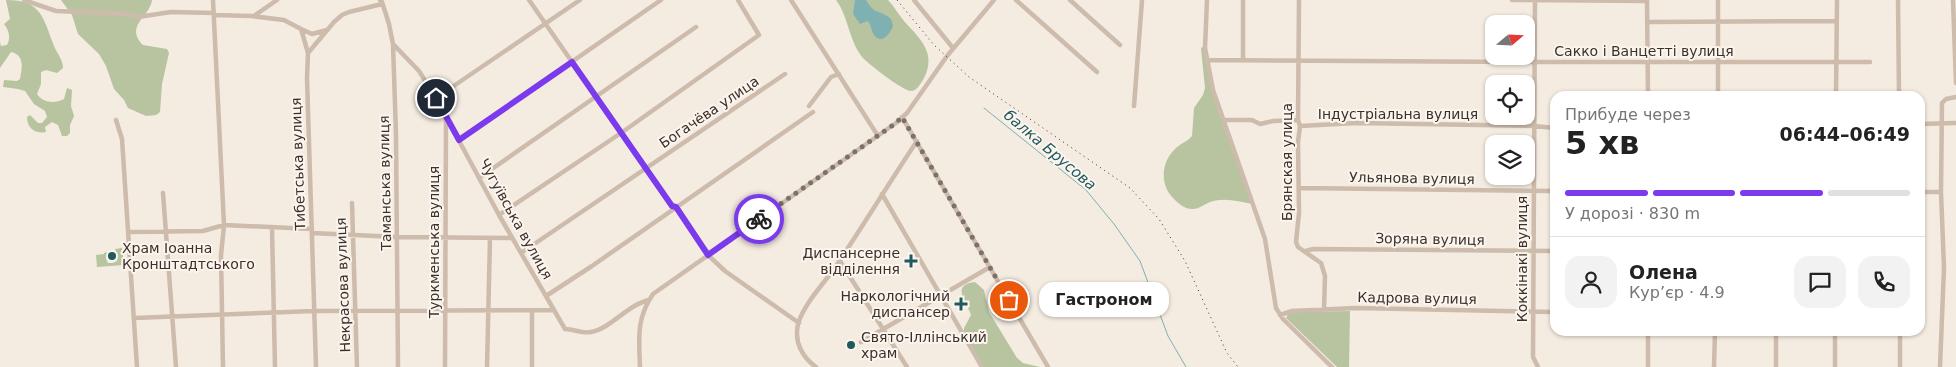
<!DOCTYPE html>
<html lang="uk">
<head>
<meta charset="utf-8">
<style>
  body { margin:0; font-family:"DejaVu Sans",sans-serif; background:#f2f2f2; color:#222; height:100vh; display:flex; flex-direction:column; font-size:19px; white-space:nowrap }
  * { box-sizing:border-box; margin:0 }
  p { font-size:16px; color:#767676 }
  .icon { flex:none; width:28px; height:28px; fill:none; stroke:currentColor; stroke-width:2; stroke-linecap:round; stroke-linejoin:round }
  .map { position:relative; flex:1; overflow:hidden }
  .drawer { position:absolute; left:1550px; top:91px; width:375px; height:245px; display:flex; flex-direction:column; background:#fff; border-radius:15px; box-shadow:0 1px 4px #0004 }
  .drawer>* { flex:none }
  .needle { width:32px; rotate:71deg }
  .fabs { position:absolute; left:1485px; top:15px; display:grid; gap:10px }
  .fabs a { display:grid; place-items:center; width:50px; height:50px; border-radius:10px; background:#fff; box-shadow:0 1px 4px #0004; font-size:25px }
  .pin { position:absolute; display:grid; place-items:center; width:42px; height:42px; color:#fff; margin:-21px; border:2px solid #fff; border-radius:50%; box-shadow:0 1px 5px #0007 }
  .courier { position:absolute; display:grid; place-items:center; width:50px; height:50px; margin:-25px; border:4px solid #7c3aed; border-radius:50%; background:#fff; color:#222; box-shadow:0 1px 6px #0007 }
  .bubble { position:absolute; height:35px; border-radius:15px; background:#fff; box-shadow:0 1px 4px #0004; font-size:16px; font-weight:800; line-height:35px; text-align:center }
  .headline em { font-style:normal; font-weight:800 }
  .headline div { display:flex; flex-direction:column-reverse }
  .headline { display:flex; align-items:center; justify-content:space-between; height:85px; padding:0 15px }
  h1 { font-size:32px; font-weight:800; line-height:38px }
  .bar { display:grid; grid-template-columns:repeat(4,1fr); gap:8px 5px; align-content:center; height:60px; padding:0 15px }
  .bar i { height:6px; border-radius:4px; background:#e0e0e0 }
  .bar .selected { background:#7c3aed }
  .bar p { grid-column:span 4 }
  .line { display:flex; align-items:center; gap:12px; padding:0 15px; border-top:1px solid #e0e0e0 }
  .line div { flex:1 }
  .round { display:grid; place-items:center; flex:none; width:52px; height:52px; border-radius:15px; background:#f2f2f2 }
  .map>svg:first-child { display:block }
  .green { fill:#b8c4a0 }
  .water { fill:#7fb0b2 }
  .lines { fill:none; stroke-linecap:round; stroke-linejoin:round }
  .stream { stroke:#7fb0b2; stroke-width:1 }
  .minor { stroke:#cdbbac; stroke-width:4.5 }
  .rail { stroke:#3b302b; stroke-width:1; stroke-dasharray:1 4; stroke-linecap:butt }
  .done { stroke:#7c716b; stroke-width:5; stroke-dasharray:0 9 }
  .route { stroke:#7c3aed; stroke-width:6 }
  .poi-dot { fill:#1f5a5e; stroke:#fbf5ee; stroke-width:2 }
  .labels { text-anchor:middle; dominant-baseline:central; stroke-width:4; stroke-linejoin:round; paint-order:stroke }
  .street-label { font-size:14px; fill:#3b302b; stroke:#fbf5ee }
  .poi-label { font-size:14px; fill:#3b302b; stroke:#fbf5ee; text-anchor:start }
  .water-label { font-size:15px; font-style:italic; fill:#1f5a5e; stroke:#fbf5ee }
</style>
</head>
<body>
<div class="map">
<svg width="1956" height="367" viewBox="0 0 1956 367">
  <rect width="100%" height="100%" fill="#f4ebe1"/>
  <!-- green -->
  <path class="green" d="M6 0C42 0 43 18 54 46 57 54 63 59 63 68L57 73 46 70 41 72V84L37 94C43 103 55 104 64 99L67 88 72 90 71 106 74 116 70 125V133L67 136H62L58 125 52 122 45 127 46 132C36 134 27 129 27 117L30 115 38 123H42L47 117 45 111 34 104 25 91 18 89 3 87 4 80 17 81 20 79C22 68 25 55 11 52L0 68V42L1 46 7 45C11 38 9 30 4 24L10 19Z
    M61 0H152C150 17 124 26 143 45L167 49 169 53 162 84 160 112 156 115 146 116 128 108 124 100 114 89 106 66 99 54 78 34 72 15Z
    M836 0H888C894 6 898 14 904 21 912 30 923 40 927 52 930 60 928 71 924 78 921 83 917 91 911 91 903 91 870 65 864 59 849 43 849 17 836 0Z
    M1203 47 1215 102 1252 204C1238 201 1224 197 1210 202 1205 204 1199 209 1193 209 1184 209 1179 204 1173 198 1160 185 1161 163 1174 150 1179 144 1187 142 1192 136L1194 108 1203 95 1205 88 1201 48Z
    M122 248 124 265 97 267 96 255 104 254V253L108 252 106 259 108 263H113L117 261 118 255 115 249Z
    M975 282 984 290 989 312 1017 358 1023 363 1040 367H984L964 333V328L971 315C967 302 950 285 975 282Z
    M1350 311 1349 367H1337L1286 318 1288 314 1293 312Z"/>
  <!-- water -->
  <path class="water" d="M855 0H866C875 16 880 9 891 19L893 26C891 32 882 45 875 36 872 33 871 25 868 21L860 24 853 14Z"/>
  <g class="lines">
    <!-- stream -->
    <path class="stream" d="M984 108 1086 190 1114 224 1140 261 1168 336 1186 367"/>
    <!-- minor -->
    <path class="minor" d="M24 0 56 11 127 14 138 17 171 12 214 13
      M213 0 224 225 221 255 223 367
      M529 0 672 206 677 207 708 255 725 271 799 323
      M791 0 878 136
      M914 0 953 48
      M1016 0 1097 72
      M1070 0 1120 45
      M1207 0 1205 48 1213 90 1265 239 1276 308 1283 319 1332 367
      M1299 0 1298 120 1300 126 1298 142 1299 213 1296 242 1298 247 1321 263 1325 276 1324 311
      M1512 0 1647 1
      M1535 0 1533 357 1538 367
      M1647 0 1648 96
      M1718 0V96
      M1898 0 1899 96
      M1953 0 1956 83
      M382 2 389 24 393 44 396 135 398 367
      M214 15 251 16 284 20 301 29 308 53
      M254 16 277 0
      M1647 22 1837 21
      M301 29 312 34 327 30
      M393 44 419 71 436 98 499 215 565 329C574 329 582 334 591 332 610 329 627 305 649 300
      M1208 60 1534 62H1870
      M1243 60V0
      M1836 96 1837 0
      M436 98 580 0
      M809 106 831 77 839 74
      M1134 106 1142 0
      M902 117 1048 367
      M116 120 122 139 137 367
      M1223 120H1252L1260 124 1273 121 1298 120
      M1920 124 1956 123
      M1300 126 1356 123 1534 126 1555 128
      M459 140 661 0
      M479 178 696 27
      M1299 188 1555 191
      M1920 192H1941
      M163 193 176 367
      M882 194 982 367
      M352 203 357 367
      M499 215 621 133 759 35 738 0
      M272 227 275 367
      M128 232 203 231 224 225 312 229
      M312 233 396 237 512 238
      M1306 251 1313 249 1555 251
      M521 253 785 74
      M840 261 907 367
      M546 296 592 266 813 112
      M1280 315 1292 311 1355 308 1555 312
      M134 318 314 311 554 310
      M1776 331V367
      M1900 331V367
      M861 342 990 267
      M316 367 307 78 308 53 334 22 342 15 349 12 382 4 380 0
      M445 367 446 118
      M487 367 490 238
      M532 367V311
      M640 367C639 338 636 319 653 294L896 123 907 113 947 56 994 0
      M816 367C802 357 794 342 798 324 805 301 827 281 840 260 866 221 891 180 917 141
      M1648 367V331
      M1714 367 1715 331
      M1835 367V331
      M1940 367 1944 268 1941 192 1942 103 1946 99 1956 97"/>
    <!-- rail -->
    <path class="rail" d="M897 0 934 45 969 77 1130 188 1159 219 1185 261 1227 353 1238 367"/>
  </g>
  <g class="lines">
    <!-- done -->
    <path class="done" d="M759 219 896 123 902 117 1009 300"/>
    <!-- route -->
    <path class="route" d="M436 98 459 140 572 62 672 206 676 207 708 255 759 219"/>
  </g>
  <!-- markers -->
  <g class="poi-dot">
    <circle cx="112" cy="256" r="5"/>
    <path d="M908.5 253.5h5v5h5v5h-5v5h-5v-5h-5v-5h5z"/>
    <path d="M958.5 296.5h5v5h5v5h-5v5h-5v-5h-5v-5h5z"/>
    <circle cx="851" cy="345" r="5"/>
  </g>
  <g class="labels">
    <!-- street labels -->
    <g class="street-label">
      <text x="1644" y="51">Сакко і Ванцетті вулиця</text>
      <text transform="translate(709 112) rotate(-34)">Богачёва улица</text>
      <text x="1398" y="114">Індустріальна вулиця</text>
      <text transform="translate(1287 162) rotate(-90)">Брянская улица</text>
      <text transform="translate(298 164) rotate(-92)">Тибетська вулиця</text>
      <text transform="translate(1412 178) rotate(1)">Ульянова вулиця</text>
      <text transform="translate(385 183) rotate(-91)">Таманська вулиця</text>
      <text transform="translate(516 219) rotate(61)">Чугуївська вулиця</text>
      <text transform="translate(1430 239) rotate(1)">Зоряна вулиця</text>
      <text transform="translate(434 242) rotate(-90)">Туркменська вулиця</text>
      <text transform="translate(1522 259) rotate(-90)">Коккінакі вулиця</text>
      <text transform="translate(343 285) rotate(-92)">Некрасова вулиця</text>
      <text transform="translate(1417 298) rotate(1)">Кадрова вулиця</text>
    </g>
    <!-- poi labels -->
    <g class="poi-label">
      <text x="122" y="248">Храм Іоанна<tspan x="122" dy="16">Кронштадтського</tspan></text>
      <text x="900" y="253" text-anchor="end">Диспансерне<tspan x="900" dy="16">відділення</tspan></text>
      <text x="950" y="296" text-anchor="end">Наркологічний<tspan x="950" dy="16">диспансер</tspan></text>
      <text x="861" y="337">Свято-Іллінський<tspan x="861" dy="16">храм</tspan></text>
    </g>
    <!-- water labels -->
    <g class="water-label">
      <text transform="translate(1050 150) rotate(40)">балка Брусова</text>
    </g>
  </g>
</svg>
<div class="fabs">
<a><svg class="needle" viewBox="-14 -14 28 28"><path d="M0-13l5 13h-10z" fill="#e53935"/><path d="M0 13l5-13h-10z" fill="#767676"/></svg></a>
<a><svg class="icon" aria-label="locate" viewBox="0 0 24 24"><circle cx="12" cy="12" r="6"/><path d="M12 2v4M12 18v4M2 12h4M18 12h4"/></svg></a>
<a><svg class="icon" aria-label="layers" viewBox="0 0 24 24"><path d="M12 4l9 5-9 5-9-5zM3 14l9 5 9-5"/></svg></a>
</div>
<div class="pin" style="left:1009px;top:300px;background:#ea580c"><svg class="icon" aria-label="bag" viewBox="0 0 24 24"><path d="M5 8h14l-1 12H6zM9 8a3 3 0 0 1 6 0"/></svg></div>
<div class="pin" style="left:436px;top:98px;background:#1f2937"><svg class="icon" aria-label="home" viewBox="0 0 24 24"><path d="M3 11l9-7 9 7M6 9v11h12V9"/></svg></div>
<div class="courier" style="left:759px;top:219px"><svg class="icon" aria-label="bike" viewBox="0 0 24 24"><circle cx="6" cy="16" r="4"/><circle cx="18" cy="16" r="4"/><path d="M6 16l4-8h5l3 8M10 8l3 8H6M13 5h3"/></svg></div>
<div class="bubble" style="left:1039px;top:282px;width:130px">Гастроном</div>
<section class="drawer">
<div class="headline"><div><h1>5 хв</h1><p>Прибуде через</p></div><em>06:44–06:49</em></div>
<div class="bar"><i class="selected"></i><i class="selected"></i><i class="selected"></i><i></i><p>У дорозі · 830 m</p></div>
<div class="line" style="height:90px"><a class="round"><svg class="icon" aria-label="person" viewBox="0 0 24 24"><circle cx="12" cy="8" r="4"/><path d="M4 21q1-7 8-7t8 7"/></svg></a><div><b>Олена</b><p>Кур’єр · 4.9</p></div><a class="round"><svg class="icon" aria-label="chat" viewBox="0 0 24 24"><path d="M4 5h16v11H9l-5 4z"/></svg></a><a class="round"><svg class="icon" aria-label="phone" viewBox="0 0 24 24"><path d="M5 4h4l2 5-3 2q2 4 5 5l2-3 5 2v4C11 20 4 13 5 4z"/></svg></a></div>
</section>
</div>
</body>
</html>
